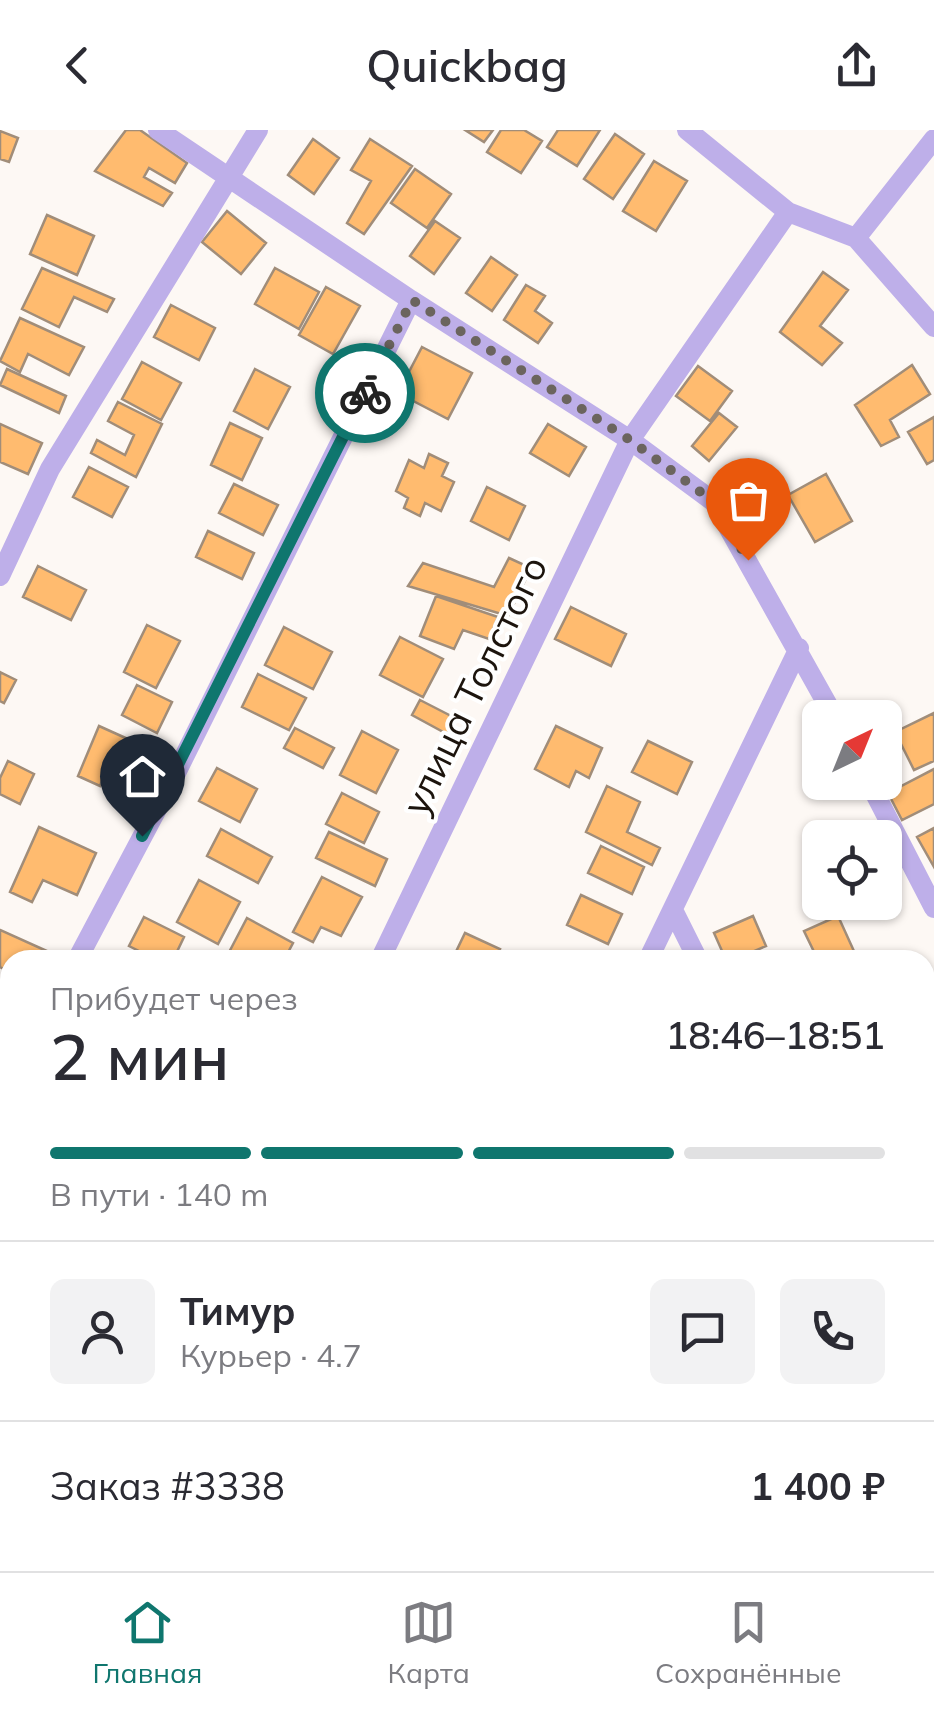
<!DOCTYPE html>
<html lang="ru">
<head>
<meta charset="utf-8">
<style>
  body { margin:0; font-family:Mulish,sans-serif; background:#f2f2f3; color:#2b2b33; height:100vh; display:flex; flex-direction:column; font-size:38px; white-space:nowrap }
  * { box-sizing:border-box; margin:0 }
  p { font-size:32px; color:#7c7c81 }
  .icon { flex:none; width:55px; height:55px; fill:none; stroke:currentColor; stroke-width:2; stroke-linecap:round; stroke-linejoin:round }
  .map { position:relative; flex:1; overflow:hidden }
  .panel { position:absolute; left:0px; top:820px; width:935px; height:622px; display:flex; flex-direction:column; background:#fff; border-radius:30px 30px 0 0; box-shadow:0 2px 8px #0004 }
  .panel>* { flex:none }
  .needle { width:65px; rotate:43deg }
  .controls { position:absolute; left:802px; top:570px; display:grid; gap:20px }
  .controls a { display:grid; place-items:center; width:100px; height:100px; border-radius:15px; background:#fff; box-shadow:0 2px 8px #0004; font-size:50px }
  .pin { position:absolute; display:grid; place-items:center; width:85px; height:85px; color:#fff; margin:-102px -42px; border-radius:50% 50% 50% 0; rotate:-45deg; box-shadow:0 0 10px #0007 }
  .pin .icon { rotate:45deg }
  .courier { position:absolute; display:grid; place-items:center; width:100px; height:100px; margin:-50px; border:8px solid #0f766e; border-radius:50%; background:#fff; color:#222; box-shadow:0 2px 12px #0007 }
  .overview em { font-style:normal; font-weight:600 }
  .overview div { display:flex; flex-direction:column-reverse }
  .overview { display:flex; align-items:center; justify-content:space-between; height:170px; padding:0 50px }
  h1 { font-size:65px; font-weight:600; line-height:75px }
  .bar { display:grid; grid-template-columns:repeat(4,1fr); gap:15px 10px; align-content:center; height:120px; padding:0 50px }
  .bar i { height:12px; border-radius:8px; background:#e1e1e2 }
  .bar .active { background:#0f766e }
  .bar p { grid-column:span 4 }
  .line { display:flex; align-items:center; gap:25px; padding:0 50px; border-top:2px solid #e1e1e2 }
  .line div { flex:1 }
  .round { display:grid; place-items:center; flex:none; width:105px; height:105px; border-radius:15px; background:#f2f2f3 }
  header { display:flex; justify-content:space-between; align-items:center; height:130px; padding:0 50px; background:#fff; font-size:45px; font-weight:600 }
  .dock { display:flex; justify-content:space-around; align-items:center; height:140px; border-top:2px solid #e1e1e2; background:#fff; font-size:28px; color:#7c7c81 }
  .dock a { display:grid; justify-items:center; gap:5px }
  .dock .active { color:#0f766e }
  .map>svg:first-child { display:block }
  .building { fill:#ffbb6f; stroke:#a18d79; stroke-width:2.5 }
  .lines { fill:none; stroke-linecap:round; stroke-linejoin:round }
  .street { stroke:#beafe9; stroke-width:20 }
  .done { stroke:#6b645e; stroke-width:10; stroke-dasharray:0 18 }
  .route { stroke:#0f766e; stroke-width:12 }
  .labels { text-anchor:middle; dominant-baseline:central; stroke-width:8; stroke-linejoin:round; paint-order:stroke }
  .street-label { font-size:38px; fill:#1c140d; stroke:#fff }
</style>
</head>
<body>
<header><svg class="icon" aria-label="back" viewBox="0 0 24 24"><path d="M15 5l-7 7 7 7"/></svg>Quickbag<svg class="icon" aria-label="share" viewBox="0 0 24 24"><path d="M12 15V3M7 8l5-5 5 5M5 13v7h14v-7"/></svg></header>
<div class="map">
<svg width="934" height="1441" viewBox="0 0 934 1441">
  <rect width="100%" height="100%" fill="#fdf8f4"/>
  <!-- building -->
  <path class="building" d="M126 0H140L187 33 175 53 149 38 144 47 172 63 163 76 95 41Z
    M465 0H493L484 12Z
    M501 0H524L542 11 521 43 487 22Z
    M558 0H600L577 36 547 17Z
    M0 1 18 8 9 32 0 29Z
    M615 4 644 24 613 69 584 49Z
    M313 9 339 28 314 64 288 45Z
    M370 9 412 36 364 104 347 93 371 51 351 40Z
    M654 31 687 51 656 101 623 81Z
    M415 39 451 64 427 98 391 73Z
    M227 81 266 113 241 144 202 112Z
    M47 85 94 106 77 145 30 124Z
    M435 91 460 108 434 144 410 126Z
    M491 127 517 145 492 181 466 163Z
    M42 138 114 169 107 182 74 167 59 197 22 179Z
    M275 138 319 162 299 199 255 174Z
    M823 142 848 160 820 196 842 213 822 235 780 202Z
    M526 155 545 166 535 181 552 193 538 213 504 190Z
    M326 157 360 176 333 224 299 205Z
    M171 175 215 198 199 230 154 207Z
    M20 188 84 217 69 245 28 224 20 242 0 231Z
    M422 217 472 243 448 289 398 263Z
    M142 232 181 253 161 290 122 269Z
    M912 235 930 264 890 290 899 307 881 316 855 275Z
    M698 236 732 261 710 291 676 266Z
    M7 239 66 266 59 283 0 255Z
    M255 239 290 257 268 299 234 281Z
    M118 272 162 294 136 347 91 323 97 310 125 325 134 305 108 291Z
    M719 283 737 297 709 331 692 316Z
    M934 287V330L927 334 908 302Z
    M230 293 262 308 242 350 211 335Z
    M0 294 42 313 28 344 0 332Z
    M548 294 586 317 569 346 530 323Z
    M429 324 448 333 442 346 454 352 441 381 425 373 420 386 404 378 408 368 396 361 409 330 424 338Z
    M746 334 768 377 742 391 719 348Z
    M89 337 128 357 112 387 73 367Z
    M826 344 852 391 815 412 788 365Z
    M234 354 278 375 263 405 219 383Z
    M487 357 525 376 509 410 471 391Z
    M208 401 254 423 242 449 196 427Z
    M509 428 531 438 508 486 408 456 423 433 494 457Z
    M38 436 86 460 71 490 23 467Z
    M436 466 498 487 489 509 463 500 454 519 420 506Z
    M571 477 626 504 611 536 555 509Z
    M147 495 180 511 156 558 124 542Z
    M284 497 332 522 313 559 265 535Z
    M400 507 443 529 423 567 380 545Z
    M0 542 16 550 4 573 0 571Z
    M258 544 306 568 289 600 242 577Z
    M137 555 172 572 157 603 122 585Z
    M420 570 455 588 447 604 412 585Z
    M934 583V631L914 640 895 602Z
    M99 596 150 619 141 639 112 625 100 656 78 646Z
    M556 596 602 618 589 648 576 641 569 657 535 639Z
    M295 598 334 618 323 638 284 618Z
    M362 601 398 620 376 663 340 645Z
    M648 611 692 632 677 664 632 642Z
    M8 631 34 644 20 674 0 664V648Z
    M217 638 257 659 240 692 199 671Z
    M934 639V674L902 690 888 663Z
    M607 656 640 672 627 702 660 718 652 735 586 702Z
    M342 663 379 682 364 713 326 694Z
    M39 697 96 723 77 765 43 750 32 772 10 762Z
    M934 698V737L917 707Z
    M221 699 272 727 258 753 207 726Z
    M329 702 387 729 375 756 316 728Z
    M601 716 644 737 632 764 588 743Z
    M322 747 362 767 341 806 321 797 313 812 293 802Z
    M199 750 240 772 218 814 177 792Z
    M581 765 622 784 608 814 567 795Z
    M753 786 766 816 734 830H726L714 803Z
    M838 786 858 830H818L804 801Z
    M144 787 184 807 173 830H157L129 816Z
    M247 788 293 813 284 830 226 828Z
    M0 800 49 822 46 830H10V842L0 837Z
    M465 803 500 819 494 830H452Z
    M930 848 934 858V877L925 881V851Z
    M0 866 10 870V908L0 904Z
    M0 1140 10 1144V1180L0 1176Z
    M7 1415 10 1432H34L30 1441H0Z
    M239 1432H260L272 1439 234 1441Z
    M539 1432H555L573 1440 535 1441Z
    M680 1432H716L712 1441H698Z"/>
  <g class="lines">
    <!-- street -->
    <path class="street" d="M158 0 411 170 630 310 714 372 835 588
      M687 0 788 82 856 108 934 197
      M856 108 934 9
      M0 446 50 339 258 0
      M869 652 934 778
      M673 780 698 830
      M77 830 175 645 411 170
      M380 830 630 310 788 82
      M648 830 799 518
      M0 940 10 942
      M0 985 10 961
      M925 1382 934 1362
      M86 1441 90 1432
      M352 1441 356 1432
      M626 1441 629 1432
      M897 1441 901 1432"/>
  </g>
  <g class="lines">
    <!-- done -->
    <path class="done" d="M365 263 412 170 630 310 714 372 748 430"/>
    <!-- route -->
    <path class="route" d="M142 706 365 263"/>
  </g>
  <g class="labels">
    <!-- street labels -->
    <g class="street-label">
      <text transform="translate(474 555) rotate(-64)">улица Толстого</text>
    </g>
  </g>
</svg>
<div class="controls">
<a><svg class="needle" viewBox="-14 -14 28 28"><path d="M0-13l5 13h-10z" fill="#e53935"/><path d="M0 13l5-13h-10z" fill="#7c7c81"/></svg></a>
<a><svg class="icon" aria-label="locate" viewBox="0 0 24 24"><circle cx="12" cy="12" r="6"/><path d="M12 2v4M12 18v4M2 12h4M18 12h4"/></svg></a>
</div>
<div class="pin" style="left:748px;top:430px;background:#ea580c"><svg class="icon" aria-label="bag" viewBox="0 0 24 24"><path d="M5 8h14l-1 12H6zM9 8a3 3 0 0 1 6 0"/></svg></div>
<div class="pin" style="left:142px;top:706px;background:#1f2937"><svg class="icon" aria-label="home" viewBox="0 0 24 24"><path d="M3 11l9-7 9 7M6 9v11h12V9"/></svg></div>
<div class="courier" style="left:365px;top:263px"><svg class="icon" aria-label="bike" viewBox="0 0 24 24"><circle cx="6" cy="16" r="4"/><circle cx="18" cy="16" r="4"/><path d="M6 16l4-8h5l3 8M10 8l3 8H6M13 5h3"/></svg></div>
<section class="panel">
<div class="overview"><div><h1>2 мин</h1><p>Прибудет через</p></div><em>18:46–18:51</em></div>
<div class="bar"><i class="active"></i><i class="active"></i><i class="active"></i><i></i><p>В пути · 140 m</p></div>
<div class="line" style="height:180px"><a class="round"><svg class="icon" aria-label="person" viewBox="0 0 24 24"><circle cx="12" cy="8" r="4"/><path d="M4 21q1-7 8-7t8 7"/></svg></a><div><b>Тимур</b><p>Курьер · 4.7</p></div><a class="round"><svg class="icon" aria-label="chat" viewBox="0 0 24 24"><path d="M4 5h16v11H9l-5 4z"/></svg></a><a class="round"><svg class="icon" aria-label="phone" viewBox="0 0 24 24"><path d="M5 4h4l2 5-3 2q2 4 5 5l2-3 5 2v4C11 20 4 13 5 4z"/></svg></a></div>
<div class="line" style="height:130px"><div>Заказ #3338</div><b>1 400 ₽</b></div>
</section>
</div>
<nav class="dock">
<a class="active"><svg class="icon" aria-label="home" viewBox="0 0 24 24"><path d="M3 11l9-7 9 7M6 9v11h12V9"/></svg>Главная</a>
<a><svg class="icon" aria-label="map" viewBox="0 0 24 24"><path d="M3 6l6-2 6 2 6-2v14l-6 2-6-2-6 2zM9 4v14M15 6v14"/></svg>Карта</a>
<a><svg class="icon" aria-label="saved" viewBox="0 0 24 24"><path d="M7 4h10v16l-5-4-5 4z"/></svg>Сохранённые</a>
</nav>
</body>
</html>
